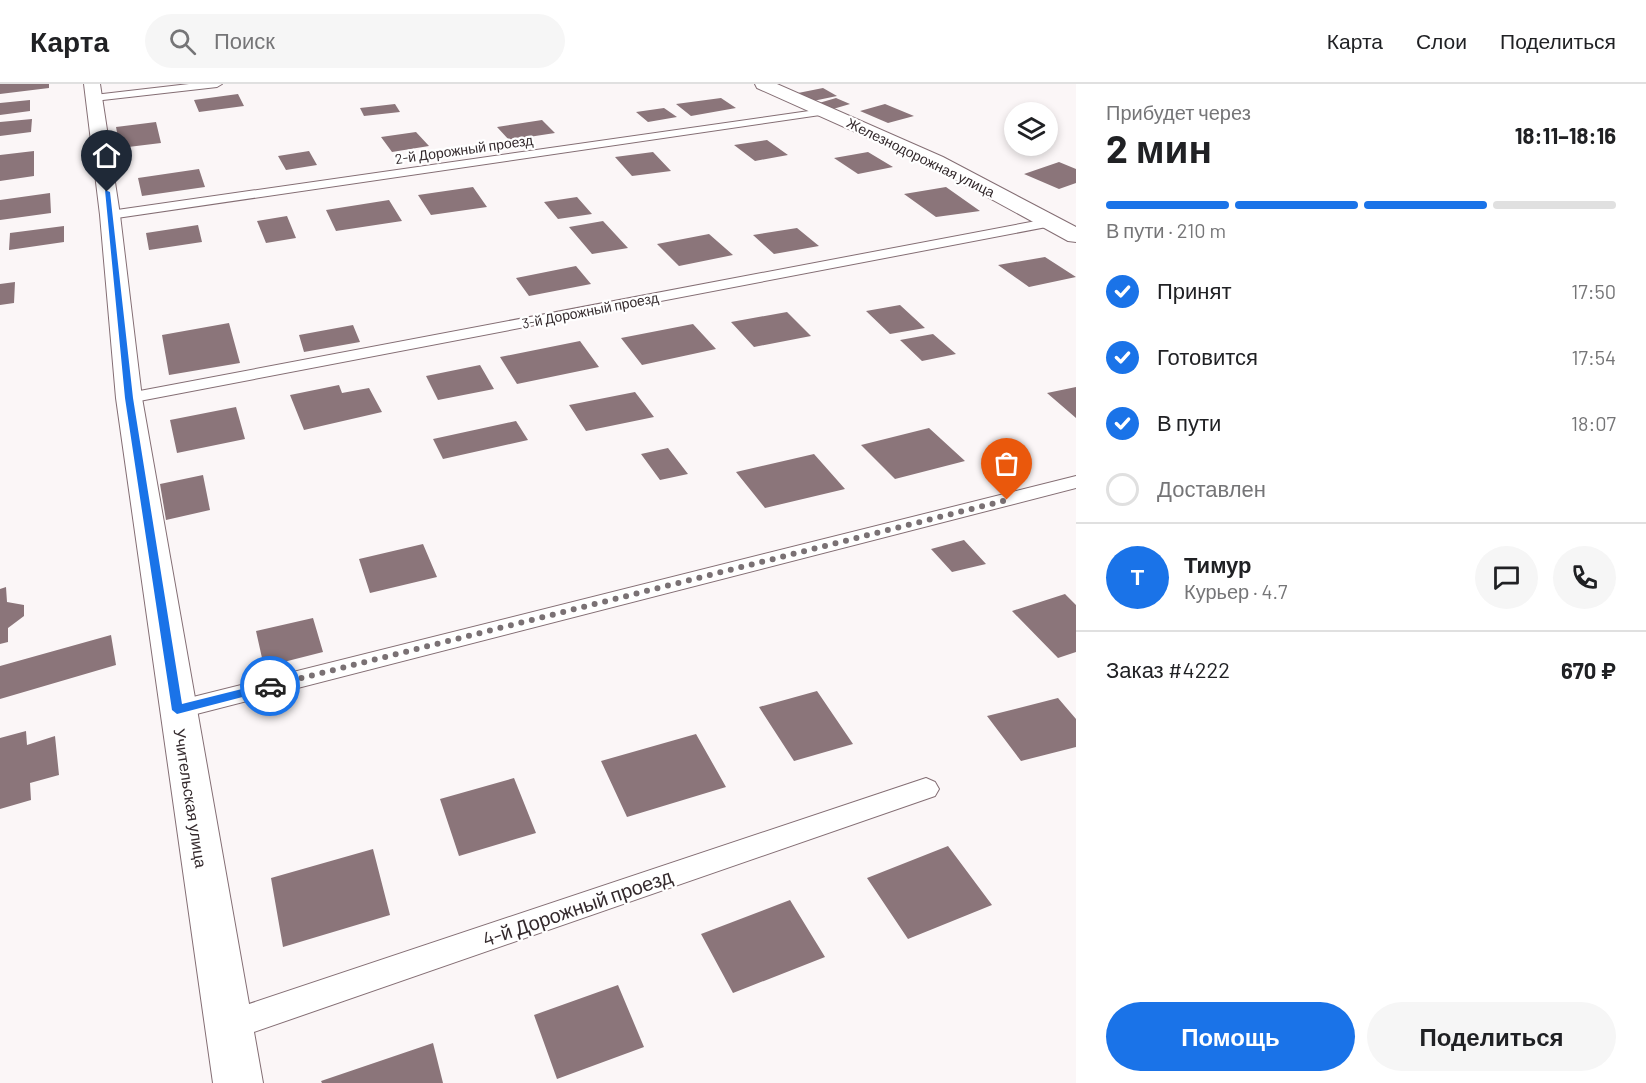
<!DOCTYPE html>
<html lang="ru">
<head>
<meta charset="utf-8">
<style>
  body { margin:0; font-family:Barlow,sans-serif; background:#f6f6f6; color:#202124; height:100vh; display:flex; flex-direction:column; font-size:22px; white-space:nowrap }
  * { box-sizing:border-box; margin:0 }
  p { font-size:20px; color:#757577 }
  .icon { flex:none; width:33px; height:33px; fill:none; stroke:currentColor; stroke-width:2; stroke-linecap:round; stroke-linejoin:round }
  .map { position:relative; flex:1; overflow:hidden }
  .side { display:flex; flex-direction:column; background:#fff; width:570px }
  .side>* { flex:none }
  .buttons { position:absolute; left:1004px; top:18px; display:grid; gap:12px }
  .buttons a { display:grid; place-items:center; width:54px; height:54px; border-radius:50%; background:#fff; box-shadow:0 3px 9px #0003; font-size:30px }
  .pin { position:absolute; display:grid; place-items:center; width:51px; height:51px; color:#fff; margin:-62px -26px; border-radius:50% 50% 50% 0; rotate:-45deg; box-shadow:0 0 6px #0007 }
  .pin .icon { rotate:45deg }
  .courier { position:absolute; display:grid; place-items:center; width:60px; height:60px; margin:-30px; border:4px solid #1a73e8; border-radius:50%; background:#fff; color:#222; box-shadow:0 2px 8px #0007 }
  .headline em { font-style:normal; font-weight:700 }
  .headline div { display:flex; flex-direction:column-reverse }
  .headline { display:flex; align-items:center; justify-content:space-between; height:102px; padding:0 30px }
  h1 { font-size:39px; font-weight:700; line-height:45px }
  .bar { display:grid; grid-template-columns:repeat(4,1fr); gap:9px 6px; align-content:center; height:72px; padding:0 30px }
  .bar i { height:8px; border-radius:4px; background:#e0e0e0 }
  .bar .on { background:#1a73e8 }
  .bar p { grid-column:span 4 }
  .line { display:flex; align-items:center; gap:15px; padding:0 30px; border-top:2px solid #e0e0e0 }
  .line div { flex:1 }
  .round { display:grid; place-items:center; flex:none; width:63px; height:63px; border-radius:32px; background:#f6f6f6 }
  ol { padding:0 30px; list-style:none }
  li { display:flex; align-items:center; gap:18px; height:66px }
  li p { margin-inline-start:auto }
  li .icon { padding:6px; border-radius:50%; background:#1a73e8; color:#fff; stroke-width:4 }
  li:last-child { color:#757577 }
  li i { width:33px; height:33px; border:3px solid #e0e0e0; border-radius:50% }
  .button { display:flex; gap:12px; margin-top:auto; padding:12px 30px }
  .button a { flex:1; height:69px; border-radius:36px; background:#1a73e8; color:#fff; font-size:24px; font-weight:700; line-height:69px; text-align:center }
  .button a+a { background:#f6f6f6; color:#202124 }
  header { display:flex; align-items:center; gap:36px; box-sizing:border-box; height:84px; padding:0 30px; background:#fff; border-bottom:2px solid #e0e0e0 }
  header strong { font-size:28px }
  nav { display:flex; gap:33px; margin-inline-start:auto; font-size:21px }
  .search { width:420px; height:54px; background:#f6f6f6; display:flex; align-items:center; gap:15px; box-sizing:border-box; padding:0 21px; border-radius:33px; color:#757577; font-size:22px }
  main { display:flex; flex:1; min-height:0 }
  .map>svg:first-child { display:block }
  .building { fill:#8b757a }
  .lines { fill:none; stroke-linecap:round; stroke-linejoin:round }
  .lane-casing { stroke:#846e74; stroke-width:2 }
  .street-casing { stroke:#846e74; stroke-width:2 }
  .lane { fill:#fff; fill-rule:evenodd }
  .street { fill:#fff; fill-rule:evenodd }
  .route { fill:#1a73e8 }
  .done { stroke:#7a7174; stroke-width:6; stroke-dasharray:0 10.8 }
  .labels { text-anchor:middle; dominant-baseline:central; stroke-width:4.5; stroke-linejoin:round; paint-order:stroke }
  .far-street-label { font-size:14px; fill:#342a2d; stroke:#fff }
  .street-label { font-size:16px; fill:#342a2d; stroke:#fff }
  .near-street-label { font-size:20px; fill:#342a2d; stroke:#fff }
</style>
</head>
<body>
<header>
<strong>Карта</strong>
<div class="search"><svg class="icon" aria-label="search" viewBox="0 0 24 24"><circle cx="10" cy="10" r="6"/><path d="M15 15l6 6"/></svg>Поиск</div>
<nav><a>Карта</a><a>Слои</a><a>Поделиться</a></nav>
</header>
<main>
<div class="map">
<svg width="1076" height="999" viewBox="0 0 1076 999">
  <rect width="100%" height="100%" fill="#fbf6f7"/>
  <!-- building -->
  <path class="building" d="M0 0H49V4L0 10Z
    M823 4 837 12 813 17 798 9Z
    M238 10 244 22 199 28 194 16Z
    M721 14 736 24 691 32 676 20Z
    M836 14 850 20 833 25 819 19Z
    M30 16V27L0 31V19Z
    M395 20 400 28 364 32 360 24Z
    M885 20 914 32 888 39 860 27Z
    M664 24 677 33 648 38 636 28Z
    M32 35 31 48 0 52V38Z
    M542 36 555 49 509 56 497 43Z
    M156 38 161 59 120 64 116 43Z
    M416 48 429 62 392 68 381 53Z
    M767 56 788 71 755 77 734 61Z
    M34 67V92L0 97V71Z
    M309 67 317 81 286 86 278 72Z
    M653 68 671 87 632 92 615 73Z
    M868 68 893 83 858 90 834 74Z
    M1059 78 1076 85V99L1059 105 1024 90Z
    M199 85 205 103 142 112 138 94Z
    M473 103 487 123 431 131 418 111Z
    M946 103 980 127 936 133 904 110Z
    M50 109 51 129 0 136V116Z
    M577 113 592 130 558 135 544 118Z
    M389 116 402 137 336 147 326 126Z
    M287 132 296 154 266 159 257 137Z
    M603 137 628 164 592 170 569 143Z
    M198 141 202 158 149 166 146 149Z
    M64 142V158L9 166 10 149Z
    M797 144 819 162 774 170 753 151Z
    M709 150 733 171 679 182 657 160Z
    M1045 173 1076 193 1029 203 998 181Z
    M576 182 591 200 529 212 516 194Z
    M15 198 14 219 0 221V200Z
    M900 221 925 244 890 250 866 227Z
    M787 228 811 252 754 263 731 238Z
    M229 239 240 279 169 291 162 251Z
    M693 240 716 265 642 281 621 254Z
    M353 241 360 258 304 268 299 251Z
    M933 250 956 270 922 277 900 256Z
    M580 257 599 283 517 300 500 273Z
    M480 281 494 305 438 316 426 292Z
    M339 301 342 309 369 304 382 328 304 346 290 311Z
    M1076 303V334L1047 309Z
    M635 308 654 333 586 347 569 321Z
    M236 323 245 355 177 369 170 336Z
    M516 337 528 356 443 375 433 355Z
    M929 344 965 377 895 395 861 361Z
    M668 364 688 390 660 396 641 370Z
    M814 370 845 405 765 424 736 388Z
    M203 391 210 426 166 436 160 400Z
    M964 456 986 480 952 488 931 465Z
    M423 460 437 493 370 509 359 475Z
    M6 503 7 518 24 521V532L8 544V558L0 560V505Z
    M1065 510 1076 521V568L1058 574 1012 527Z
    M313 534 323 568 264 583 256 547Z
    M111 551 116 581 0 615V582Z
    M817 607 853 660 794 677 759 623Z
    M1058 614 1076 635V663L1021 677 987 632Z
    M26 647 27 661 55 652 59 691 30 699 31 716 0 725V654Z
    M696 650 726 703 627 733 601 677Z
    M514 694 536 749 459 772 440 715Z
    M948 762 992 821 908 855 867 794Z
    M373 765 390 831 283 863 271 794Z
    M790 816 825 873 733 909 701 850Z
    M618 901 644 963 557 995 534 931Z
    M433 959 443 999H322L321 997Z"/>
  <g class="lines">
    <defs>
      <path id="lane" d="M189 0H222L217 3 94 17 89 14 94 11Z
        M823 25 829 28 827 30 110 135 103 131 110 127Z
        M1052 134 1057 135 1059 138 1057 141 129 319 123 318 120 314 123 310 129 309Z
        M1076 392V404L177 635 169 633 165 626 169 619 177 617Z
        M926 694 935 698 939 705 935 712 228 957 217 953 213 942 217 931 228 927Z"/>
      <path id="street" d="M84 0H100L120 131 142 314 263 999H213L116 314 100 131Z
        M755 0H777L943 73 1076 143V158L1068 157 929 81 757 4Z"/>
    </defs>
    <!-- lane casing -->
    <use href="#lane" class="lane-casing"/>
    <!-- street casing -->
    <use href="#street" class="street-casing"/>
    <!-- lane -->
    <use href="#lane" class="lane"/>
    <!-- street -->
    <use href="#street" class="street"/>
  </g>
  <!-- route -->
  <path class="route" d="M105 106 110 108 133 314 182 620 270 598 275 602 270 606 177 630 172 626 125 314Z"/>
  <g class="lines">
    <!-- done -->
    <path class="done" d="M270 602 1007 416"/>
  </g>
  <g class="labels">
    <!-- far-street labels -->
    <g class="far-street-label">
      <text transform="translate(464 65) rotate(-8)">2-й Дорожный проезд</text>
      <text transform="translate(921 73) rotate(26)">Железнодорожная улица</text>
      <text transform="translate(590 226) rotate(-11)">3-й Дорожный проезд</text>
    </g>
    <!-- street labels -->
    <g class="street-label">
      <text transform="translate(191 714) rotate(81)">Учительская улица</text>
    </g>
    <!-- near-street labels -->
    <g class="near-street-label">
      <text transform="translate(577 823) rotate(-19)">4-й Дорожный проезд</text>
    </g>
  </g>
</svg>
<div class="buttons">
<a><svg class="icon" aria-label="layers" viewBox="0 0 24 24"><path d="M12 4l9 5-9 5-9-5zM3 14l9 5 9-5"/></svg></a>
</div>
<div class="pin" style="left:1007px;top:416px;background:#ea580c"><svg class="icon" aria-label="bag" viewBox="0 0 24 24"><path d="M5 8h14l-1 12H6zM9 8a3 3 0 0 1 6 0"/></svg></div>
<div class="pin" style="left:107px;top:108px;background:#1f2937"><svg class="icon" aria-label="home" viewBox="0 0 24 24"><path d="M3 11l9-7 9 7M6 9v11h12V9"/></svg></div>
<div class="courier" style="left:270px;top:602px"><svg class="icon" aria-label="car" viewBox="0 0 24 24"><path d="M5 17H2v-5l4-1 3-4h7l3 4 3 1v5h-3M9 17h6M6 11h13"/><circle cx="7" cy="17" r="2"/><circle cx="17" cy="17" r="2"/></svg></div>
</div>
<section class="side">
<div class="headline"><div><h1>2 мин</h1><p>Прибудет через</p></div><em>18:11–18:16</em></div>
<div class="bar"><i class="on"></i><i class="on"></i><i class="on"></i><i></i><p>В пути · 210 m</p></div>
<ol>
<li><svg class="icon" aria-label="check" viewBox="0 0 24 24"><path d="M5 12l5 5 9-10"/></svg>Принят<p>17:50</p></li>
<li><svg class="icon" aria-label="check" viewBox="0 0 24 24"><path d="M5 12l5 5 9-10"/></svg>Готовится<p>17:54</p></li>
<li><svg class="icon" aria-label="check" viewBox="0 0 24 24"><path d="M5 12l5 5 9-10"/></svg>В пути<p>18:07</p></li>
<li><i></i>Доставлен</li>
</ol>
<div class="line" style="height:108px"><b class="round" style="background:#1a73e8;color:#fff">Т</b><div><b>Тимур</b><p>Курьер · 4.7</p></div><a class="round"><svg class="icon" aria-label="chat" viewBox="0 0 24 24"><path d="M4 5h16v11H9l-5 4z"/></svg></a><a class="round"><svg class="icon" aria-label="phone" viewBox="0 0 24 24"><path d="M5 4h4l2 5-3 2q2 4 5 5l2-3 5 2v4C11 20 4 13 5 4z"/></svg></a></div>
<div class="line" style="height:78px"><div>Заказ #4222</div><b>670 ₽</b></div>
<div class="button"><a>Помощь</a><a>Поделиться</a></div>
</section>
</main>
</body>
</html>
